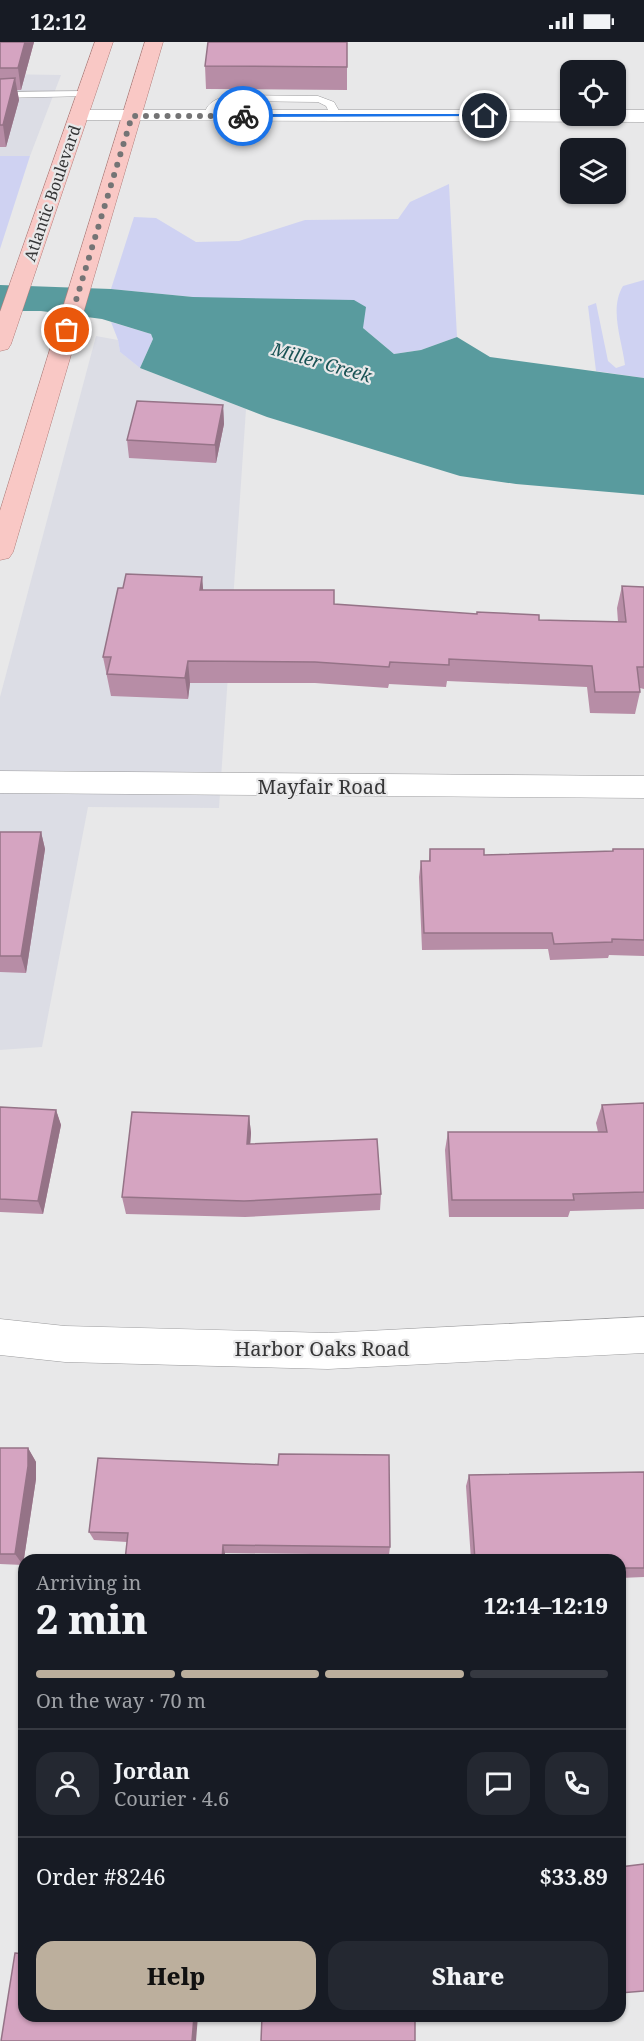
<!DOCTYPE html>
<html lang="en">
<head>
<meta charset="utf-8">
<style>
  body { margin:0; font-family:"Noto Serif",serif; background:#242831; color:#f1f3f6; height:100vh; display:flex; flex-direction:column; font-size:22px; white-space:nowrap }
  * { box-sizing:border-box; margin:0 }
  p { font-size:20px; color:#9ea1a6 }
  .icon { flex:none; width:33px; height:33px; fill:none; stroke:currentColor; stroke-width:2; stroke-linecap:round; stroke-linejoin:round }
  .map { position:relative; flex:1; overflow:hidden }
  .sheet { position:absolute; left:18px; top:1512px; width:608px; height:468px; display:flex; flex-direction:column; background:#171b24; border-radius:18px; box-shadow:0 2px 4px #0004 }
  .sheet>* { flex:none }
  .tools { position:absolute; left:560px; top:18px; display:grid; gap:12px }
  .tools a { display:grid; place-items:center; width:66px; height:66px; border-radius:12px; background:#171b24; box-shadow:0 2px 4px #0004; font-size:30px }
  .pin { position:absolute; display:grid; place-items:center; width:51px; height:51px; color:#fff; margin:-26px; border:3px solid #fff; border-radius:50%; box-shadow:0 2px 6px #0007 }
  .courier { position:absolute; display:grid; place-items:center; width:60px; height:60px; margin:-30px; border:4px solid #1a73e8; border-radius:50%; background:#fff; color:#222; box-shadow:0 2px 8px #0007 }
  .overview em { font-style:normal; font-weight:800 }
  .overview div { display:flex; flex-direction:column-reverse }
  .overview { display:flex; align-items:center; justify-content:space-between; height:102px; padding:0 18px }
  h1 { font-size:39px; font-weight:800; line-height:45px }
  .bar { display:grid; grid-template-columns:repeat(4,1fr); gap:9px 6px; align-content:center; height:72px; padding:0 18px }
  .bar i { height:8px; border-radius:4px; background:#363941 }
  .bar .active { background:#bcaf9d }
  .bar p { grid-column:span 4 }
  .line { display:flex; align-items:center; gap:15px; padding:0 18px; border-top:2px solid #363941 }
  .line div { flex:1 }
  .round { display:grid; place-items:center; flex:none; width:63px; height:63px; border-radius:18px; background:#242831 }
  .cta { display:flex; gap:12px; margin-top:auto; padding:12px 18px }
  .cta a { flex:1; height:69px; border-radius:18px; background:#bcaf9d; color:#111; font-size:24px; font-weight:800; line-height:69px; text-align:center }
  .cta a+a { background:#242831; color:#f1f3f6 }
  .status { display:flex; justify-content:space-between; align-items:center; height:42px; padding:0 30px; background:#171b24; direction:ltr }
  .status svg { height:16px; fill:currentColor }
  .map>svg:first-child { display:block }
  .built { fill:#dcdde5 }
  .green { fill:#cfd2f2 }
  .water { fill:#599b9e }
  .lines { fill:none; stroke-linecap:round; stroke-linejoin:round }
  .service-casing { stroke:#9b9b9d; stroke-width:1 }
  .minor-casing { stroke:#9b9b9d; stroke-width:1 }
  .primary-casing { stroke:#b27e7b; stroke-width:1 }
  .service { fill:#fff; fill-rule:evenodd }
  .minor { fill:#fff; fill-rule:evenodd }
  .primary { fill:#f9c8c5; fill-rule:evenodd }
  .wall { fill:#b78da6 }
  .shaded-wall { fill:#957387 }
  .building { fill:#d5a4c1; stroke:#957387; stroke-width:1.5 }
  .route { fill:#1a73e8 }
  .done { stroke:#747475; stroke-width:6; stroke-dasharray:0 10.8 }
  .labels { text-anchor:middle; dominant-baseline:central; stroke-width:4.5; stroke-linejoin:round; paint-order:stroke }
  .far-street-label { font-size:16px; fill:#363637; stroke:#e8e8e9 }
  .far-water-label { font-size:18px; font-style:italic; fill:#195355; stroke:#e8e8e9 }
  .street-label { font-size:20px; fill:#363637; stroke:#e8e8e9 }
</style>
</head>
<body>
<div class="status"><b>12:12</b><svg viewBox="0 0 49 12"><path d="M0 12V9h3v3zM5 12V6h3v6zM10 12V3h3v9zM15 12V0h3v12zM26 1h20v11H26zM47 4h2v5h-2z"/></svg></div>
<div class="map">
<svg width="644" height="1999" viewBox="0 0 644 1999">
  <rect width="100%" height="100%" fill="#e8e8e9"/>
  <!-- built -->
  <path class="built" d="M0 32 61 33 30 114H0Z
    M96 294 118 298 120 310 140 326 246 367 219 766 88 765 42 1005 0 1008V655Z"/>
  <!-- green -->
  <path class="green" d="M0 114H30L0 207Z
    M449 142 457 295 421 308 394 312 363 286 193 255 111 247 134 175 156 176 196 200 239 199 305 178 398 177 410 160Z
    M644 238V336L596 329 588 264 596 261 608 319 616 326 625 323C622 298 609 267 623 244Z
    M111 280 151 292 153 297 140 326 120 310 118 298Z"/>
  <!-- water -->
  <path class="water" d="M0 243 111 247 193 255 354 258 366 265 363 286 394 312 421 308 457 295 490 315 644 336V453L516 442 460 434 267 375 140 326 153 297 151 292 102 277 41 269H0Z"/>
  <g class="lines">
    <defs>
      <path id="service" d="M85 49 89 50V54L0 56V50Z
        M230 53 318 54 334 60 342 74 336 77 332 76 326 64 318 60 230 59 220 64 213 76H205C203 62 217 56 230 53Z"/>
      <path id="minor" d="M78 68H570V74H615V68H644V80L71 78 69 74 71 70Z
        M0 729 644 734V756L0 751Z
        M644 1275V1311L328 1327 65 1320 0 1313V1277L65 1284 328 1291Z"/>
      <path id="primary" d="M95 0H113L11 302 8 307 0 309V270Z
        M145 0H163L13 510 9 516 0 518V469Z"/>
    </defs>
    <!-- service casing -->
    <use href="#service" class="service-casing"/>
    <!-- minor casing -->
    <use href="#minor" class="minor-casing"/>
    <!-- primary casing -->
    <use href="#primary" class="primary-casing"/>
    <!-- service -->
    <use href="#service" class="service"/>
    <!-- minor -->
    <use href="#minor" class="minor"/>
    <!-- primary -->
    <use href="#primary" class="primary"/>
  </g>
  <!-- wall -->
  <path class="wall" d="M0 0H34L21 48H17L19 58 6 105H0Z
    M205 24 347 25V48L206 47Z
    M223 363 224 382 216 421 129 416 127 398Z
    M202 535 203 548 334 562 539 578 618 580 617 566 622 544 644 545V647L640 646V650L635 672 590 671 587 645 447 639 446 645 389 642 388 646 315 641H190L188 657 111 654 103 615 123 546Z
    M0 790H41L45 807 26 931 0 930Z
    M430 807 484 813 612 809 613 807H644V914L609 913 608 916 550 918 548 907 422 908 419 835 421 819H429Z
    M644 1061V1167L570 1169 568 1175H449L445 1108 448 1090H598L596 1081 602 1063Z
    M0 1065 56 1068 61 1083 43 1172 0 1170Z
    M249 1074 251 1091 250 1102 381 1152 380 1168 245 1175 126 1172 122 1155Z
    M0 1406H28L36 1420V1437L23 1523 0 1522Z
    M98 1416 390 1505 389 1513 225 1511 127 1500 94 1498 89 1490Z
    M644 1430V1535L620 1536V1518H471L466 1444 469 1433Z"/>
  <!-- shaded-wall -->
  <path class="shaded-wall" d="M25 0H34L21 48 18 26Z
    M15 36 19 58 6 105 3 83Z
    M223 363 224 382 216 421 215 403Z
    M202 535 204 557 200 548Z
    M188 619 190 641 188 657 185 636Z
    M41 790 45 807 26 931 21 914Z
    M56 1068 61 1083 43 1172 38 1159Z
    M249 1074 251 1091 249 1119 247 1102Z
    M28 1406 36 1420V1437L23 1523 15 1512Z
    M223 1503 225 1511V1518H222Z
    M194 1974H198L196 1999H192Z"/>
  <!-- building -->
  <path class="building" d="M0 0H25L18 26H0Z
    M208 0H347V25L205 24Z
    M15 36 3 83H0V37Z
    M137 359 223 363 215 403 127 398Z
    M126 532 202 535 200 548H334V562L477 572V570L539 573V578L626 580 622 544 644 545V625H637L640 650H595L592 624 449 617V623L390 620 389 625 315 620 188 619 185 636 107 632 111 615H103L118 546H123Z
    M0 790H41L21 914H0Z
    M430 807H484V813L613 809V807H644V898L612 897V900L554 902 552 891H424L421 819H430Z
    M644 1061V1150L573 1152 574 1158H452L448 1090H607L602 1063Z
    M0 1065 56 1068 38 1159 0 1157Z
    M132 1070 249 1074 247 1102 377 1097 381 1152 244 1159 122 1155Z
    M0 1406H28V1424L15 1512H0Z
    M279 1412 389 1413 390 1505 223 1503 222 1518H125L128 1491 89 1490 98 1416 278 1423Z
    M644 1430V1526H620V1518H475L469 1433Z
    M644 1822V1949L620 1951V1825Z
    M15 1911 24 1912V1974H194L192 1999H1Z
    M262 1974H415V1999H261Z"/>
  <!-- route -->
  <path class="route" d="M243 72H485L488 74 241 75Z"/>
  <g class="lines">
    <!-- done -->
    <path class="done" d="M67 288 132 74H243"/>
  </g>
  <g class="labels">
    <!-- far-street labels -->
    <g class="far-street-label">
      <text transform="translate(52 151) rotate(-71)">Atlantic Boulevard</text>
    </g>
    <!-- far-water labels -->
    <g class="far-water-label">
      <text transform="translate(322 320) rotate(16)">Miller Creek</text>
    </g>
    <!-- street labels -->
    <g class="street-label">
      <text x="322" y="744">Mayfair Road</text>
      <text x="322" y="1306">Harbor Oaks Road</text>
    </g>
  </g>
</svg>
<div class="tools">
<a><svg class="icon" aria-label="locate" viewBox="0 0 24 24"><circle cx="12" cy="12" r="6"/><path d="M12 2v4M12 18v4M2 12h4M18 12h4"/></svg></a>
<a><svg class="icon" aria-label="layers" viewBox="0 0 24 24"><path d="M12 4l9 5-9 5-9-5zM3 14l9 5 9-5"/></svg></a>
</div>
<div class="pin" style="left:67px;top:288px;background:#ea580c"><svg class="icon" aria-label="bag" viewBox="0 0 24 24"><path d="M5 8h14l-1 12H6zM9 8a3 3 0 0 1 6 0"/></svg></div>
<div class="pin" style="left:485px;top:74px;background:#1f2937"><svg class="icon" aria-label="home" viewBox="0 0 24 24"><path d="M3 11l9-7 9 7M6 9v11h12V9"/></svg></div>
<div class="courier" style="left:243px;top:74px"><svg class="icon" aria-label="bike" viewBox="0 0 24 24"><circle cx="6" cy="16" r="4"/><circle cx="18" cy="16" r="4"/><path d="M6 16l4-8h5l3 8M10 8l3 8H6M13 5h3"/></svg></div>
<section class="sheet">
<div class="overview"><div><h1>2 min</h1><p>Arriving in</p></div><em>12:14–12:19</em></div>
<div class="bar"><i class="active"></i><i class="active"></i><i class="active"></i><i></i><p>On the way · 70 m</p></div>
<div class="line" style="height:108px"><a class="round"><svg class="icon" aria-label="person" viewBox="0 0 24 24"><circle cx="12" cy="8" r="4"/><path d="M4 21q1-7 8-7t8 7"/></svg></a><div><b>Jordan</b><p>Courier · 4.6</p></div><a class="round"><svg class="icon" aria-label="chat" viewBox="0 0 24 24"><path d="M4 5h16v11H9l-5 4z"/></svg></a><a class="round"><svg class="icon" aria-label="phone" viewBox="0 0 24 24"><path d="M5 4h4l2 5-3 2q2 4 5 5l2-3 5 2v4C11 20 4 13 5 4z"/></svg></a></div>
<div class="line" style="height:78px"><div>Order #8246</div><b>$33.89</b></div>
<div class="cta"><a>Help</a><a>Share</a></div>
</section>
</div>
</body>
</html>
